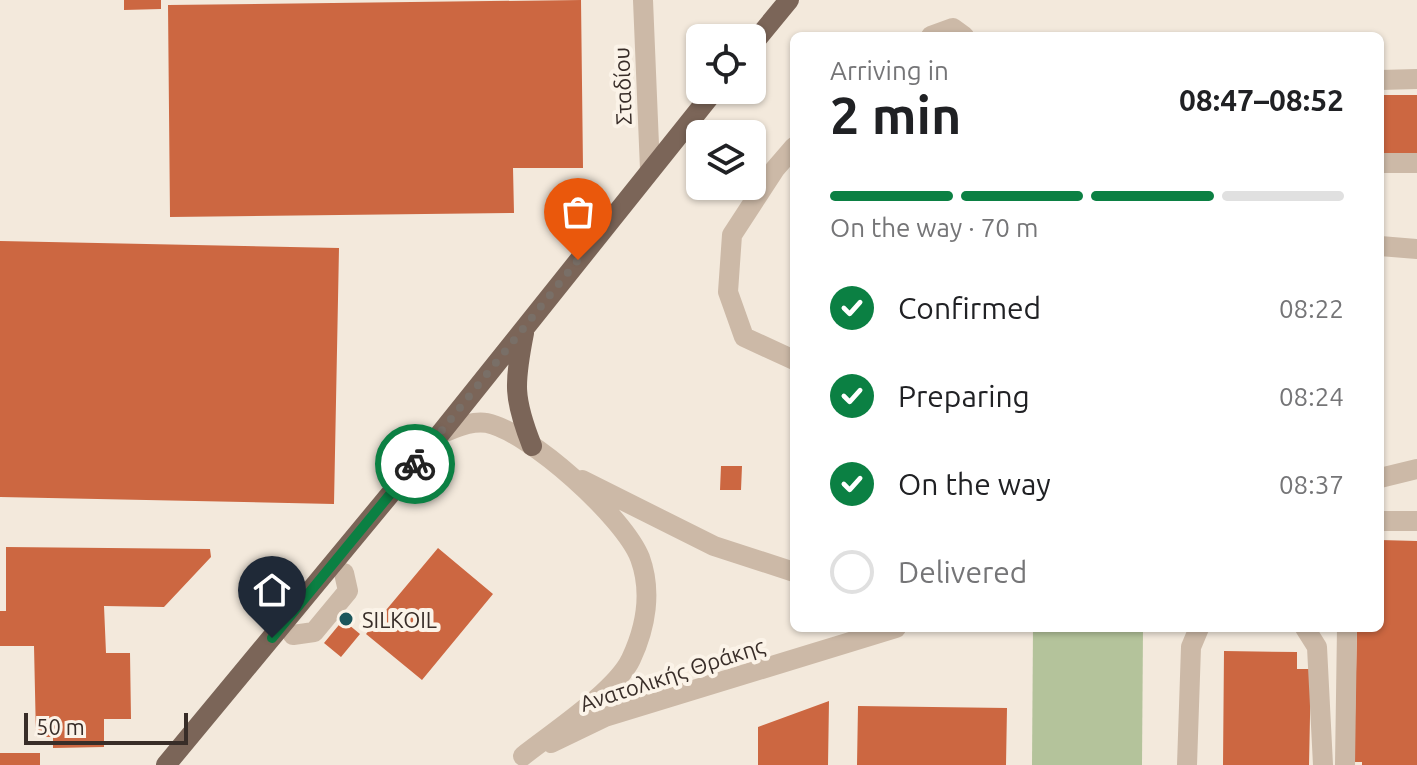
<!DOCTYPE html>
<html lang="en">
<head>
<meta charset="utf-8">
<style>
  body { margin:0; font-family:Ubuntu,sans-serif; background:#f2f2f2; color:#202124; height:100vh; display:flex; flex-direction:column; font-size:30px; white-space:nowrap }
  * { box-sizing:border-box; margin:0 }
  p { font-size:26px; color:#757577 }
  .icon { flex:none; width:44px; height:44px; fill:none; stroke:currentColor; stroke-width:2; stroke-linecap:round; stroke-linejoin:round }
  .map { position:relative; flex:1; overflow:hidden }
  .drawer { position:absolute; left:790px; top:32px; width:594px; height:600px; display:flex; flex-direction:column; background:#fff; border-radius:12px; box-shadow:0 2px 6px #0004 }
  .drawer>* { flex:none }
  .buttons { position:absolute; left:686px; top:24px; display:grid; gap:16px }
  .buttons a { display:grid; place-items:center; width:80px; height:80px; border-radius:12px; background:#fff; box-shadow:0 2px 6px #0004; font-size:40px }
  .scale { position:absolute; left:24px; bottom:20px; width:164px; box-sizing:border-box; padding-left:8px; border:4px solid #382d28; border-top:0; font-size:22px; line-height:28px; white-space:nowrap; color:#382d28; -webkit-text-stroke:6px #fbf3e8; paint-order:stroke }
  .pin { position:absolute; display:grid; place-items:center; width:68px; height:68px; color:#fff; margin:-82px -34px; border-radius:50% 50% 50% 0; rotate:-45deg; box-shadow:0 0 8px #0007 }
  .pin .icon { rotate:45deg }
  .courier { position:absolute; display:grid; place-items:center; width:80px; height:80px; margin:-40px; border:6px solid #0b8043; border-radius:50%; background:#fff; color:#222; box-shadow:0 2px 10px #0007 }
  .overview em { font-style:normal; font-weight:600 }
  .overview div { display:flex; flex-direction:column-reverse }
  .overview { display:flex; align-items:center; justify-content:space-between; height:136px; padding:0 40px }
  h1 { font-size:52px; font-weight:600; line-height:60px }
  .bar { display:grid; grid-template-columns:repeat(4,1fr); gap:12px 8px; align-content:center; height:96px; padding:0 40px }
  .bar i { height:10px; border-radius:6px; background:#e0e0e0 }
  .bar .on { background:#0b8043 }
  .bar p { grid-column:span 4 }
  ol { padding:0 40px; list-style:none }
  li { display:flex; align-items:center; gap:24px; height:88px }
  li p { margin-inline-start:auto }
  li .icon { padding:8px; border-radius:50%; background:#0b8043; color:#fff; stroke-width:4 }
  li:last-child { color:#757577 }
  li i { width:44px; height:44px; border:4px solid #e0e0e0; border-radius:50% }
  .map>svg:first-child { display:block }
  .green { fill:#b4c39b }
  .building { fill:#cc6741 }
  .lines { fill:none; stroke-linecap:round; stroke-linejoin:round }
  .minor { stroke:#ccb9a7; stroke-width:20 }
  .major { stroke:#7b6558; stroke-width:20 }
  .done { stroke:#796f67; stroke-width:8; stroke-dasharray:0 14.4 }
  .route { stroke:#0b8043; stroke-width:10 }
  .poi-dot { fill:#1b565c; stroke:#fbf3e8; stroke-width:3 }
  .labels { text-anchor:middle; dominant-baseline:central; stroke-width:8; stroke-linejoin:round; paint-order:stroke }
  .street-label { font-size:22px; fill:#382d28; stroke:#fbf3e8 }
  .poi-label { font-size:22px; fill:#382d28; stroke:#fbf3e8; text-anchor:start }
</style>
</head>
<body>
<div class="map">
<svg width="1417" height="765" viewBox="0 0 1417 765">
  <rect width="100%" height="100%" fill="#f3e9dc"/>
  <!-- green -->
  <path class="green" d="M1033 628H1143L1142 765H1032Z"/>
  <!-- building -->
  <path class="building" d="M124 0H161V9L124 10Z
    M581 0 583 168H513L514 213 170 217 168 5Z
    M1381 95H1417V157H1381Z
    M0 241 339 248 334 504 0 497Z
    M721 466H742L741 490H720Z
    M1380 540 1417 541V765H1362V762H1354L1357 628H1380Z
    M6 547 210 549 211 557 164 607 104 606 106 653H130L131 719H104V747L53 748V737H36L34 646H0V611H6Z
    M438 548 493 594 422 680 366 634Z
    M343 620 360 634 341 657 324 643Z
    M1224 651 1297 652V669H1311L1309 765H1223Z
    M829 701 828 765H758V727Z
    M858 706 1007 708 1006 765H857Z
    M0 753H40V765H0Z"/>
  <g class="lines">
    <!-- minor -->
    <path class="minor" d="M643 0 650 169
      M931 36 953 28 964 36
      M1380 80 1417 79
      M794 147 775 169 732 235 728 292 744 337 794 360
      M1380 163H1417
      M1380 246 1417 249
      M440 434C454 429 471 420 487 423 530 432 624 517 640 558 652 591 646 627 631 659 616 691 552 733 523 756
      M1380 478 1417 469
      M582 480 714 546 794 572
      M1380 521H1417
      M1305 628 1317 647 1323 765
      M293 635 314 632 348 591 344 573
      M551 743 605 717 896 628
      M1187 765 1191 647 1199 628
      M1345 765 1347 628"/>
    <!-- major -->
    <path class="major" d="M752 45 789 0
      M524 333C514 384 513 398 532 446
      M166 765 440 434 715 90"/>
  </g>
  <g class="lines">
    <!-- done -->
    <path class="done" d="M415 464 578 260"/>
    <!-- route -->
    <path class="route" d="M272 638 415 464"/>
  </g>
  <!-- markers -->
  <circle class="poi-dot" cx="346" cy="619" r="8"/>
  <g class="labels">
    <!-- street labels -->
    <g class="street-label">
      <text transform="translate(622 86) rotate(-92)">Σταδίου</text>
      <text transform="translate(672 674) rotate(-18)">Ανατολικής Θράκης</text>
    </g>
    <!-- poi labels -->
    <g class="poi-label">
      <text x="362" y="619">SILKOIL</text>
    </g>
  </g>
</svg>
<div class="buttons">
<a><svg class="icon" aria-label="locate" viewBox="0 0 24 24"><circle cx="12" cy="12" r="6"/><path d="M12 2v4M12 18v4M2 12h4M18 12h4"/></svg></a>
<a><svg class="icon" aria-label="layers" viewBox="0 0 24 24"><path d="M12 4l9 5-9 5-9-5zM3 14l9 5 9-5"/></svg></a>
</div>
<div class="scale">50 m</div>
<div class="pin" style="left:578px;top:260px;background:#ea580c"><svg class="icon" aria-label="bag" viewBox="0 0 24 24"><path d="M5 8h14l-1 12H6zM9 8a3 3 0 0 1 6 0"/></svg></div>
<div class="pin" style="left:272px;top:638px;background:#1f2937"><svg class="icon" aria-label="home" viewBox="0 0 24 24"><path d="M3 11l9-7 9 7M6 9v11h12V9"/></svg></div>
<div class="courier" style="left:415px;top:464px"><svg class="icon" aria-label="bike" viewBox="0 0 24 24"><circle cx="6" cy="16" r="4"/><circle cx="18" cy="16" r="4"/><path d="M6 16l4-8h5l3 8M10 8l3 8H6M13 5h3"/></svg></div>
<section class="drawer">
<div class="overview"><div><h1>2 min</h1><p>Arriving in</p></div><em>08:47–08:52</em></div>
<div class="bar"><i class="on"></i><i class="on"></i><i class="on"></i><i></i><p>On the way · 70 m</p></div>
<ol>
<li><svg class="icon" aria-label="check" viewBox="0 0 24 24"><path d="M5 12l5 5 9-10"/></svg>Confirmed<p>08:22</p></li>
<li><svg class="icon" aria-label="check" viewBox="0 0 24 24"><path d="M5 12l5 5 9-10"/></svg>Preparing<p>08:24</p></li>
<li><svg class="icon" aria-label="check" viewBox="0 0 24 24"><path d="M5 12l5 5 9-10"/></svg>On the way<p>08:37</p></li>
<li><i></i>Delivered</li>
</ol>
</section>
</div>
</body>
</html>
